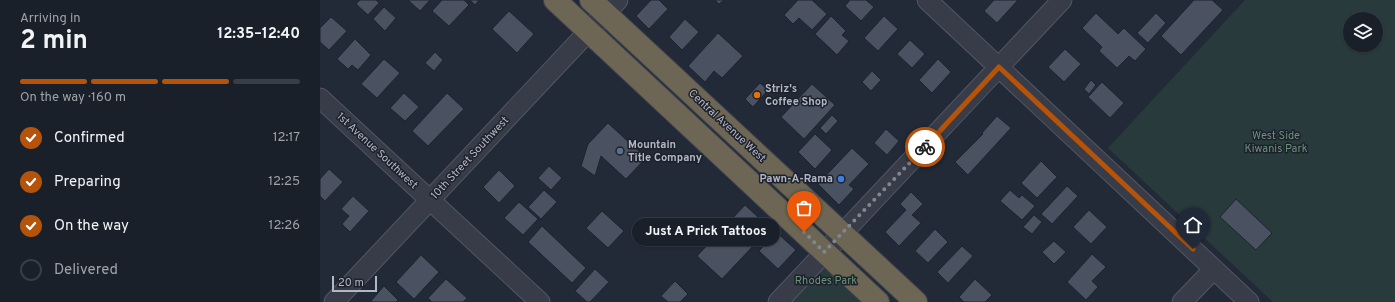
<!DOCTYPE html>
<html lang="en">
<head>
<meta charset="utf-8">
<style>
  body { margin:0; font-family:Overpass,sans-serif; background:#272d35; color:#f1f3f6; height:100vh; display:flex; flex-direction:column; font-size:15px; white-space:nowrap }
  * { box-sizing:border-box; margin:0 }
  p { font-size:13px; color:#9fa3a8 }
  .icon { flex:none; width:22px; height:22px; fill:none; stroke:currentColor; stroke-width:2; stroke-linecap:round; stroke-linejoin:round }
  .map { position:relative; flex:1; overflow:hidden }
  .details { display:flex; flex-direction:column; background:#1a2029; width:320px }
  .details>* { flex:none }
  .controls { position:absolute; left:1023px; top:12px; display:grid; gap:8px }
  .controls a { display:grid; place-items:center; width:40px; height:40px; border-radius:50%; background:#1a2029; box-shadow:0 1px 3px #0004,0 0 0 1px #383e46; font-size:20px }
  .scale { position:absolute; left:12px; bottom:10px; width:45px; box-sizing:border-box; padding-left:4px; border:2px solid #b2b7c4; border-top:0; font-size:11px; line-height:14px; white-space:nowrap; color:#b2b7c4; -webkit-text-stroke:3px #1c212c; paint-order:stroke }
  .pin { position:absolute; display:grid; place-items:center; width:34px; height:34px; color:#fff; margin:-41px -17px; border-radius:50% 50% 50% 0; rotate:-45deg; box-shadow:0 0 4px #0007 }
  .pin .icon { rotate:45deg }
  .courier { position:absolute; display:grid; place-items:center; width:40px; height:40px; margin:-20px; border:3px solid #b45309; border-radius:50%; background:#fff; color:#222; box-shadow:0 1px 5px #0007 }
  .bubble { position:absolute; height:28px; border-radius:14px; background:#1a2029; box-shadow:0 1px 3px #0004,0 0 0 1px #383e46; font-size:13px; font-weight:700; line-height:28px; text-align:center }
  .head em { font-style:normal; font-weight:700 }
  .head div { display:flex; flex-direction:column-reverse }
  .head { display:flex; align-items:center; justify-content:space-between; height:68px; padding:0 20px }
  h1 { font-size:26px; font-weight:700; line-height:30px }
  .bar { display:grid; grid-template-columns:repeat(4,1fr); gap:6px 4px; align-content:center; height:48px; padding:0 20px }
  .bar i { height:5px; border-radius:3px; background:#383e46 }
  .bar .active { background:#b45309 }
  .bar p { grid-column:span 4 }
  ol { padding:0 20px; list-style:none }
  li { display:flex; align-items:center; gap:12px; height:44px }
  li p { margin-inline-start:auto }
  li .icon { padding:4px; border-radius:50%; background:#b45309; color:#fff; stroke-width:4 }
  li:last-child { color:#9fa3a8 }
  li i { width:22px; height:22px; border:2px solid #383e46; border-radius:50% }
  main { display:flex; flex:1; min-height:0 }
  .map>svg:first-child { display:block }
  .green { fill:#293a3c; fill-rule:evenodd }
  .building { fill:#4a5161; stroke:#1e232e }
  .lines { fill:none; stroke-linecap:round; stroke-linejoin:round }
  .minor-casing { stroke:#525763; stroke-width:21 }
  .highway-casing { stroke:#3f444f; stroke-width:24 }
  .minor { stroke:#373c48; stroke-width:19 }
  .highway { stroke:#6d6654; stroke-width:22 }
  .done { stroke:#808693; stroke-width:4; stroke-dasharray:0 7.2 }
  .route { stroke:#b45309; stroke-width:5 }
  .food-dot { fill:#e8710a; stroke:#1c212c; stroke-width:1.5 }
  .service-dot { fill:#5c6f8a; stroke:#1c212c; stroke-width:1.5 }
  .shop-dot { fill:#3f7fe0; stroke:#1c212c; stroke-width:1.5 }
  .labels { text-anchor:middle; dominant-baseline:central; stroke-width:3; stroke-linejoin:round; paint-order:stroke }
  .poi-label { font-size:11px; font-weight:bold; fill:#b2b7c4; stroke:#1c212c; text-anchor:start }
  .street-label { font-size:11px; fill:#b2b7c4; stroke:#1c212c }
  .park-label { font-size:11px; fill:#6b9278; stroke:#1c212c }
</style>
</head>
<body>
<main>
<section class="details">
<div class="head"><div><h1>2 min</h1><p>Arriving in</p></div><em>12:35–12:40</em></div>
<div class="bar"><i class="active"></i><i class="active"></i><i class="active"></i><i></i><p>On the way · 160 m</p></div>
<ol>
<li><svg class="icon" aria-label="check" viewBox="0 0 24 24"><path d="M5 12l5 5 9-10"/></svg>Confirmed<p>12:17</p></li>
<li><svg class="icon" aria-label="check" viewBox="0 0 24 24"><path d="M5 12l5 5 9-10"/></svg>Preparing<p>12:25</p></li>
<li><svg class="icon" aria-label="check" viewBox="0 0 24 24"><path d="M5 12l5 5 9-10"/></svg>On the way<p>12:26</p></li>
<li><i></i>Delivered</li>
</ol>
</section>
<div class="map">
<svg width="1075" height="302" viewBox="0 0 1075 302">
  <rect width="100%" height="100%" fill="#232a37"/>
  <!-- green -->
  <path class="green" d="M925 0H1075V302H953L788 148ZM1030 19H1056V45H1030Z
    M504 252 558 302H458Z"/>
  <!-- building -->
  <path class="building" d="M40 0H56L59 3 48 15 36 4Z
    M88 0H110L100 11Z
    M122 0H144L149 5 129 26 112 11Z
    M150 0H159L155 5Z
    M331 0H339L348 9 329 29 316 16Z
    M395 0H404L399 4Z
    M478 0H492L507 14 492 30 479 18 473 24 464 15Z
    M530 0H546L554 7 541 21 525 6Z
    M674 0H698L677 23 664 11Z
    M874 0H892L903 10 861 55 841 36Z
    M64 7 76 18 65 31 53 19Z
    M189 11 214 34 197 53 172 29Z
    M776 13 798 34 804 28 826 49 815 61 809 56 797 68 779 51 782 47 762 28Z
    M836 13 846 23 828 43 817 33Z
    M511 16 526 31 522 35 529 41 517 55 495 34Z
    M564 16 578 29 558 51 544 38Z
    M11 17 27 31 9 50 0 42V28Z
    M365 19 379 32 362 50 349 37Z
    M398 33 423 56 402 78 394 71 385 82 368 66Z
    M35 39 51 55 38 70 32 65 28 69 17 59Z
    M590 40 605 54 592 68 577 54Z
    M745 49 761 64 744 82 728 67Z
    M115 52 123 60 114 71 105 63Z
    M64 59 80 73 57 98 41 84Z
    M618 59 631 72 612 93 599 80Z
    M552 71 561 80 551 91 542 82Z
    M771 80 776 85 769 94 764 89Z
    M782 82 804 103 790 118 768 97Z
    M440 83 448 90 433 107 425 99Z
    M492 84 515 105 484 139 461 117Z
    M84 93 99 107 85 121 70 108Z
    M127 93 144 109 108 146 92 131Z
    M512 115 518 121 506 134 500 128Z
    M677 116 691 128 648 175 635 162 663 134 662 133Z
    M288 123 326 158 306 179 281 156 275 176 261 166 268 144Z
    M566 129 579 141 567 155 554 143Z
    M495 134 512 150 495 169 478 152Z
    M532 148 549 164 529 185 534 189 519 205 498 184Z
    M721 161 737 177 717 198 701 183Z
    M229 166 242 178 231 190 218 178Z
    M9 169 23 182 5 201 0 196V179Z
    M179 170 195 186 179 203 163 187Z
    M747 186 758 196 732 224 721 214Z
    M224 190 237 202 221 219 208 207Z
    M690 190 699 198 702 195 715 206 702 220 680 201Z
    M591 192 603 204 592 215 601 223 579 246 565 232 586 210 580 204Z
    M33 196 49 211 30 232 22 224 29 216 21 209Z
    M916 199 952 233 936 250 900 217Z
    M199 202 218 219 203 235 184 218Z
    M425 205 450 228 402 279 377 256Z
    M769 210 787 227 771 244 753 227Z
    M282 211 304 231 288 248 266 228Z
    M714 215 722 222 712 234 703 227Z
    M222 226 266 268 252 283 208 242Z
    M615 229 628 242 608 263 595 251Z
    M456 232 476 250 458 269 439 251Z
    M734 241 746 252 734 264 722 252Z
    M642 246 653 256 628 283 617 272Z
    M772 254 786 267 772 281 778 287 766 300 747 282Z
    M101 255 119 272 94 299 76 282Z
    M275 269 289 282 270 302H267L255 291Z
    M126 279 147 298 143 302H112L108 298Z
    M655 279 672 295 665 302H644L639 297Z
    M355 281 368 294 360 302H348L341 296Z
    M64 286 78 300 76 302H52L51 301Z"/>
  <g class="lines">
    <defs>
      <path id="minor" d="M607 0 929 302
        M0 98 220 302
        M14 302 298 0
        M458 302 742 0
        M862 302 894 269"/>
      <path id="highway" d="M235 0 558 302
        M271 0 596 302"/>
    </defs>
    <!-- minor casing -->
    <use href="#minor" class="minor-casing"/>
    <!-- highway casing -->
    <use href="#highway" class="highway-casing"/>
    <!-- minor -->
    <use href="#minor" class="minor"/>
    <!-- highway -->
    <use href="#highway" class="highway"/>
  </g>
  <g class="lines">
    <!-- done -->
    <path class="done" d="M484 232 504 252 605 147"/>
    <!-- route -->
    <path class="route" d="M605 147 679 67 873 249"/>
  </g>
  <!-- markers -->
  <circle class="food-dot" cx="437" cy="95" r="4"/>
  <circle class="service-dot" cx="300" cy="151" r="4"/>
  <circle class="shop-dot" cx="521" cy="179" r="4"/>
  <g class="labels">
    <!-- poi labels -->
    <g class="poi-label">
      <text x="445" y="89">Striz's<tspan x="445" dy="13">Coffee Shop</tspan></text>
      <text x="308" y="145">Mountain<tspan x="308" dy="13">Title Company</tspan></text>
      <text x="513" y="179" text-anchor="end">Pawn-A-Rama</text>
    </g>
    <!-- street labels -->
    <g class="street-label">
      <text transform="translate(407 126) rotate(43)">Central Avenue West</text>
      <text transform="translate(57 151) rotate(43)">1st Avenue Southwest</text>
      <text transform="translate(150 158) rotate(-47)">10th Street Southwest</text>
    </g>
    <!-- park labels -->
    <g class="park-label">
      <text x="956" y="136">West Side<tspan x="956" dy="13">Kiwanis Park</tspan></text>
      <text x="506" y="281">Rhodes Park</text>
    </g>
  </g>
</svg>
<div class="controls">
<a><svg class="icon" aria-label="layers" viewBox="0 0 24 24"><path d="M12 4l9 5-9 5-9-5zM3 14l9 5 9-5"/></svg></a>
</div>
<div class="scale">20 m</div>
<div class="pin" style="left:484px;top:232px;background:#ea580c"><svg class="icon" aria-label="bag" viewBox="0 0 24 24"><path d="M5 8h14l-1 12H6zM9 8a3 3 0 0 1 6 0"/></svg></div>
<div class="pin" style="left:873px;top:249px;background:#1f2937"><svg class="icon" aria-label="home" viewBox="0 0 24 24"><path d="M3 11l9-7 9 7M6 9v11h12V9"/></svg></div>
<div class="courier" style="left:605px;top:147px"><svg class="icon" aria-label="bike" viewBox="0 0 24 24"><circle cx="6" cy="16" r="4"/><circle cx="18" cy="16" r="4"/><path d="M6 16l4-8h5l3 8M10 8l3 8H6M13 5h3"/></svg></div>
<div class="bubble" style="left:312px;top:218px;width:148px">Just A Prick Tattoos</div>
</div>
</main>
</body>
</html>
